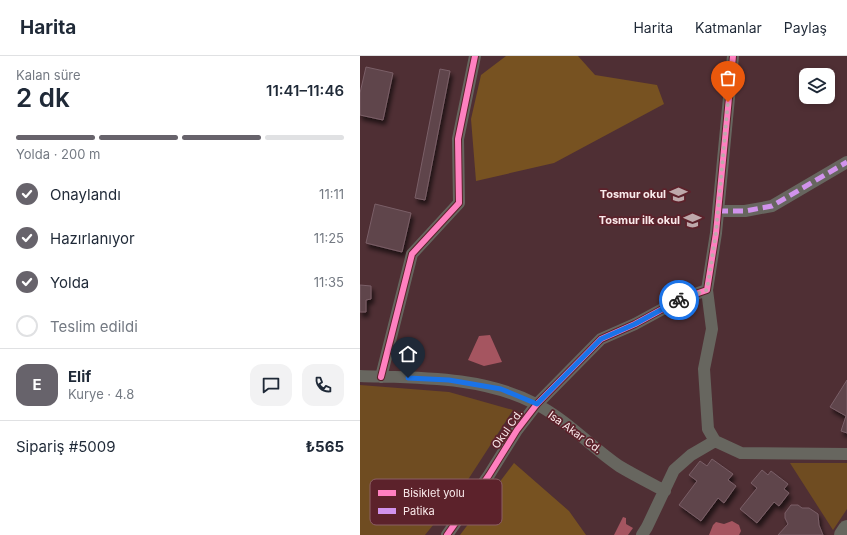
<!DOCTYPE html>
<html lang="tr">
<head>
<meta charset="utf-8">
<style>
  body { margin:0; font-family:Inter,sans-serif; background:#f2f2f3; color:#1f2937; height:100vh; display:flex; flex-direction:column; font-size:15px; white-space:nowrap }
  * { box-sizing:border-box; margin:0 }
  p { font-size:13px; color:#747a83 }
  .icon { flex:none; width:22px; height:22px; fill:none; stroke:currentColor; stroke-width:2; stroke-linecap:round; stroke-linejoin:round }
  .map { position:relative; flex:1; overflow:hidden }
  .side { display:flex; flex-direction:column; background:#fff; width:360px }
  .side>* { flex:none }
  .buttons { position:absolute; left:439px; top:12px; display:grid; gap:8px }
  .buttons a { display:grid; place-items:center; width:36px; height:36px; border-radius:8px; background:#fff; box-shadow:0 2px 6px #0003; font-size:20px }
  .pin { position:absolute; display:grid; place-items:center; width:34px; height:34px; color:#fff; margin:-41px -17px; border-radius:50% 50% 50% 0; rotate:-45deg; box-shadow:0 0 4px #0007 }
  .pin .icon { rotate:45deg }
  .courier { position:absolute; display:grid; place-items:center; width:40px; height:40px; margin:-20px; border:3px solid #1a73e8; border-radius:50%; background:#fff; color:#222; box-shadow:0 1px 5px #0007 }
  .headline em { font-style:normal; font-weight:600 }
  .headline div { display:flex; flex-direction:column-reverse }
  .headline { display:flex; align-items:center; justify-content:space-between; height:68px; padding:0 16px }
  h1 { font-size:26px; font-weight:600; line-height:30px }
  .bar { display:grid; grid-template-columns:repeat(4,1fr); gap:6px 4px; align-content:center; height:48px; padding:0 16px }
  .bar i { height:5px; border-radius:3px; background:#e0e1e3 }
  .bar .current { background:#67636b }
  .bar p { grid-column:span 4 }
  .line { display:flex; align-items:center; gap:10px; padding:0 16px; border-top:1px solid #e0e1e3 }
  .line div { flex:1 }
  .round { display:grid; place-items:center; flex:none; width:42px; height:42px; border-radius:12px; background:#f2f2f3 }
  ol { padding:0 16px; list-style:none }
  li { display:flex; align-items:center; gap:12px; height:44px }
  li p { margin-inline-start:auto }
  li .icon { padding:4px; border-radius:50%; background:#67636b; color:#fff; stroke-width:4 }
  li:last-child { color:#747a83 }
  li i { width:22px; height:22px; border:2px solid #e0e1e3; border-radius:50% }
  header { display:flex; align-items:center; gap:24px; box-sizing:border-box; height:56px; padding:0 20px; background:#fff; border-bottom:1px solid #e0e1e3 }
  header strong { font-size:19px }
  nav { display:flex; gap:22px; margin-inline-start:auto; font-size:14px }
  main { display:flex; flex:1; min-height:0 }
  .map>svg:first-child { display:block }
  .green { fill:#6f4c21 }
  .forest { fill:#775221 }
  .water { fill:#a55560 }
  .building { fill:#5f444b; stroke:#7a5f67; filter:url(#shadow) }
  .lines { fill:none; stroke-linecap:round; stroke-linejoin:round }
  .street { stroke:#67665f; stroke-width:12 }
  .secondary { stroke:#67675f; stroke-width:18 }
  .quiet { stroke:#d193ec; stroke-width:5; stroke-dasharray:10 5; stroke-linecap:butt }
  .cycleway-casing { stroke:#5c222b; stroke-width:8 }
  .cycleway { stroke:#ff80c0; stroke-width:6 }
  .done { stroke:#bea9ab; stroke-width:4; stroke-dasharray:0 7.2 }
  .route { stroke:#1a73e8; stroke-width:5 }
  .labels { text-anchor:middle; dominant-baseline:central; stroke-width:3.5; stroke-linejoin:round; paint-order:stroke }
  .poi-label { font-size:11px; font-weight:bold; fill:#faeaeb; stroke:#5c222b; text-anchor:end }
  .street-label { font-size:11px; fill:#faeaeb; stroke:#5c222b }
  .key { fill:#5c222b; stroke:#8b5e65; stroke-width:1 }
  .key-label { font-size:11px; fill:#faeaeb }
</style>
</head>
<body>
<header>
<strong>Harita</strong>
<nav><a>Harita</a><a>Katmanlar</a><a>Paylaş</a></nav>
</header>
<main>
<section class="side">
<div class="headline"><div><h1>2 dk</h1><p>Kalan süre</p></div><em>11:41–11:46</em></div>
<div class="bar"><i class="current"></i><i class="current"></i><i class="current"></i><i></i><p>Yolda · 200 m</p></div>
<ol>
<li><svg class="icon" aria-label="check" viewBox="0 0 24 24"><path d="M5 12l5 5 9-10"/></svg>Onaylandı<p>11:11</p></li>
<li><svg class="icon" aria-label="check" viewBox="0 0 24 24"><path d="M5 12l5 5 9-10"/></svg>Hazırlanıyor<p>11:25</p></li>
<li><svg class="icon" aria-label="check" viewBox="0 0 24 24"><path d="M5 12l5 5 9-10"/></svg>Yolda<p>11:35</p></li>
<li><i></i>Teslim edildi</li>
</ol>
<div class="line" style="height:72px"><b class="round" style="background:#67636b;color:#fff">E</b><div><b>Elif</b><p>Kurye · 4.8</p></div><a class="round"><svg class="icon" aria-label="chat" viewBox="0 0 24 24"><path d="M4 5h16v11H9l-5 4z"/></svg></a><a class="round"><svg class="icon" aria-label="phone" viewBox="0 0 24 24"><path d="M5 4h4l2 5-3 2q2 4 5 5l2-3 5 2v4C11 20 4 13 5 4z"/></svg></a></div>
<div class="line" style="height:52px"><div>Sipariş #5009</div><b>₺565</b></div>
</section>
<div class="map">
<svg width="487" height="479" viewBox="0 0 487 479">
  <defs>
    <filter id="shadow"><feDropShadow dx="2.5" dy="4.5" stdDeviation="2" flood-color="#0009"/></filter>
  </defs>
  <rect width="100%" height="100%" fill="#4f2f34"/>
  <!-- green -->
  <path class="green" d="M0 329 89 336 153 354 100 436 65 479H0Z
    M430 407H487V453L473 474Z"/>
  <!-- forest -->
  <path class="forest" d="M146 0H218L235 19 297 29 304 48 194 107 116 125 111 63 121 19Z
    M154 407 209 455 226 479H100Z"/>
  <!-- water -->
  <path class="water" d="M130 279 142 306 124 310 108 304 119 280Z
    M263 461 266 462V468L273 472 268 479H254Z
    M372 465 379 469 381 475 379 479H349L353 469 356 466 364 468Z"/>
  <!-- building -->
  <path class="building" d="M6 11 33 17 23 64 0 59V37Z
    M80 13 90 15 65 144 55 142Z
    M15 148 51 157 42 196 6 187Z
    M0 229 11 230V243L6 244V256H0Z
    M487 324V377L481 375 486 360 470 351Z
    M352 403 373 418 368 424 376 430 364 447 358 442 341 465 319 449 337 425 329 419 340 405 347 410Z
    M402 414 408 419 411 415 428 428 424 433 429 437 419 450 414 446 397 467 380 453 397 432 391 427Z
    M431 449H438L442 452H449L458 458 459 469 463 479H418L428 468 425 462V457Z"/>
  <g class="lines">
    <!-- street -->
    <path class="street" d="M358 155H385L412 150 487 106
      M0 320C60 322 122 320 176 348 207 364 231 391 259 410 274 419 290 427 305 435
      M21 321 52 198 99 147 98 83 115 0
      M355 385 381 397 487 398
      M87 479 129 419 157 374 177 348 241 283 275 268 321 243 347 234 356 177 373 0
      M282 479 287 471 314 414 331 399 355 385 348 373 344 313 352 273 347 234"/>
    <!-- secondary -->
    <path class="secondary" d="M483 479 487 473"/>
    <!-- quiet -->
    <path class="quiet" d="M358 155H385L412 150 487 106"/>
    <defs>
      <path id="cycleway" d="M21 321 52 198 99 147 98 83 115 0
        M87 479 129 419 157 374 177 348 241 283 275 268 321 243 347 234 356 177 373 0"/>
    </defs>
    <!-- cycleway casing -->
    <use href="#cycleway" class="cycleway-casing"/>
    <!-- cycleway -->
    <use href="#cycleway" class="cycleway"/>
  </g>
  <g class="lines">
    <!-- done -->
    <path class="done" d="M319 244 347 234 356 177 368 46"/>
    <!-- route -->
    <path class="route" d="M48 322 89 324 141 333 177 348 241 283 275 268 319 244"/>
  </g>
  <!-- icons -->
  <defs>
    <symbol id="school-bare" viewBox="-9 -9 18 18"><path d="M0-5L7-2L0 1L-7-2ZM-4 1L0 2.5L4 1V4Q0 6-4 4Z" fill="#bea9ab" stroke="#5c222b" stroke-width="2.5" paint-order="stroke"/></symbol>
  </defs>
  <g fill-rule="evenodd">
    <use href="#school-bare" x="306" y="126" width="25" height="25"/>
    <use href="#school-bare" x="320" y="152" width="25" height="25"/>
  </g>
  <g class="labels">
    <!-- poi labels -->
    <g class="poi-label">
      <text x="306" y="138">Tosmur okul</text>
      <text x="320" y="164">Tosmur ilk okul</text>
    </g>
    <!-- street labels -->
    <g class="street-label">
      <text transform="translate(147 373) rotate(-55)">Okul Cd.</text>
      <text transform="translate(215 376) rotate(36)">Isa Akar Cd.</text>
    </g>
  </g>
  <!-- legend -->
  <rect x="10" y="423" width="132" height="46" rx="6" class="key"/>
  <rect x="18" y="434" width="18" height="6" fill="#ff80c0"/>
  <rect x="18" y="452" width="18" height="6" fill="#d193ec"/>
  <g class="key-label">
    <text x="43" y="441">Bisiklet yolu</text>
    <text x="43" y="459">Patika</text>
  </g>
</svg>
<div class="buttons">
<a><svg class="icon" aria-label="layers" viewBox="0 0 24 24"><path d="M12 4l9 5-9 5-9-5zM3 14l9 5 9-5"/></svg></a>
</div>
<div class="pin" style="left:368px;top:46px;background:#ea580c"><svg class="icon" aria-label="bag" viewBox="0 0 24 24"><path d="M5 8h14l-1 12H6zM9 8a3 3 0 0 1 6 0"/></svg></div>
<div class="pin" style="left:48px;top:322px;background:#1f2937"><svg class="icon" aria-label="home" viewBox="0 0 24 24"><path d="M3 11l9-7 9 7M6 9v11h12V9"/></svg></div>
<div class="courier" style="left:319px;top:244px"><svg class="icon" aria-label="bike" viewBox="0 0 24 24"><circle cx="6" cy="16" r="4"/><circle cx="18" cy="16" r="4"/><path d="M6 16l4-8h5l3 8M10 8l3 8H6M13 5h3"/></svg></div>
</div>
</main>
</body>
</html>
